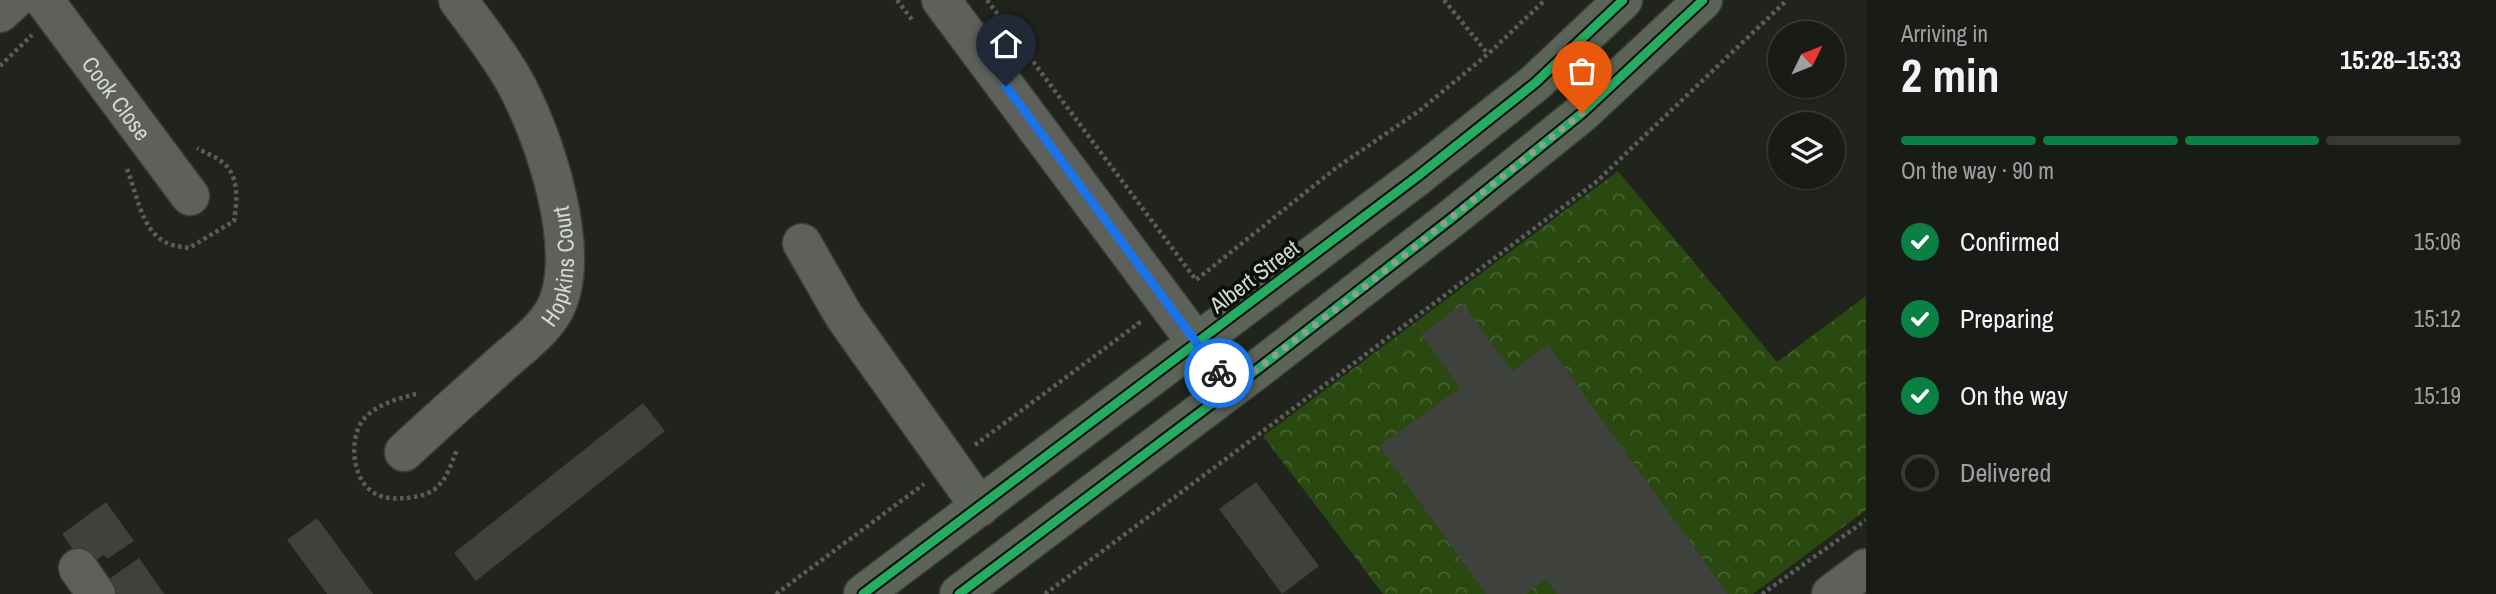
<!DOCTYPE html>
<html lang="en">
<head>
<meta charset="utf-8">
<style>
  body { margin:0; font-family:"Archivo Narrow",sans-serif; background:#252823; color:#f1f3f6; height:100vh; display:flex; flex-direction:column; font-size:26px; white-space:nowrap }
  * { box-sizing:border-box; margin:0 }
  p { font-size:23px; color:#9fa1a1 }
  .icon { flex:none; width:38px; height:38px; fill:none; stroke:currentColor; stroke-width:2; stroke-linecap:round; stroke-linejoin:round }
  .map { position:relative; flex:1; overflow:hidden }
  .drawer { display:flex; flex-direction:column; background:#181b16; width:630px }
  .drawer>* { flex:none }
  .needle { width:46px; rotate:47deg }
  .tools { position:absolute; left:1768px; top:21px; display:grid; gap:14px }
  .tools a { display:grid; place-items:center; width:77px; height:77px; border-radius:50%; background:#181b16; box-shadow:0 2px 5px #0004,0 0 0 2px #363935; font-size:35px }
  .pin { position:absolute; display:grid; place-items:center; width:60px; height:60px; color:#fff; margin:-72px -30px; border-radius:50% 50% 50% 0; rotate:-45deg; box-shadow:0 0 7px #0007 }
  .pin .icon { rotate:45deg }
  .courier { position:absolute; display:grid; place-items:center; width:70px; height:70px; margin:-35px; border:5px solid #1a73e8; border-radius:50%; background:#fff; color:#222; box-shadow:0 2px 9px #0007 }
  .overview em { font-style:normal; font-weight:700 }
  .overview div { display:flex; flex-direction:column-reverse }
  .overview { display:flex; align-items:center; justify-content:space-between; height:119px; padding:0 35px }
  h1 { font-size:46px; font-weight:700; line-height:52px }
  .bar { display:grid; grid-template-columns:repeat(4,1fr); gap:10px 7px; align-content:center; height:84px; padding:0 35px }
  .bar i { height:9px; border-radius:5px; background:#363935 }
  .bar .selected { background:#0b8043 }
  .bar p { grid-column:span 4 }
  ol { padding:0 35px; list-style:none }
  li { display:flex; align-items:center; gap:21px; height:77px }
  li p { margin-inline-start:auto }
  li .icon { padding:7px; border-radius:50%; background:#0b8043; color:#fff; stroke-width:4 }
  li:last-child { color:#9fa1a1 }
  li i { width:38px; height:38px; border:4px solid #363935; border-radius:50% }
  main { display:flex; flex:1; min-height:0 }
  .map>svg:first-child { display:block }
  .park { fill:url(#park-crowns) }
  .building { fill:#3e413c }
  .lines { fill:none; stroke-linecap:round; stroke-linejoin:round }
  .minor-casing { stroke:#3a3e38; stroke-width:41 }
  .highway-casing { stroke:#3a3e38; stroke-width:41 }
  .path { stroke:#5b5e58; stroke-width:4.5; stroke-dasharray:3.5 3.5; stroke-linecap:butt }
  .minor { stroke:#5d605b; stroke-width:38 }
  .highway { stroke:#5c6458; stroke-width:38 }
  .cycleway-casing { stroke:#0b0f09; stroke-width:13 }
  .cycleway { stroke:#26ab63; stroke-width:9 }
  .done { stroke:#959a92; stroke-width:7; stroke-dasharray:0 12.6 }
  .route { stroke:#1a73e8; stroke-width:9 }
  .labels { text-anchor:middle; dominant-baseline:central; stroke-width:7; stroke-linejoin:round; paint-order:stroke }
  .street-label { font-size:23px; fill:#d4d9d1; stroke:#0b0f09 }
</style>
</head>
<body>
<main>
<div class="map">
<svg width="1866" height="594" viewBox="0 0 1866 594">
  <defs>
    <pattern id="park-crowns" width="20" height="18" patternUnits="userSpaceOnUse" patternTransform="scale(1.75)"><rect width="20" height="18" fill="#294910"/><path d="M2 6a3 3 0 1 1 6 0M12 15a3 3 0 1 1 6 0" fill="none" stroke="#476332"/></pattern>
  </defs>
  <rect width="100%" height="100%" fill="#20241d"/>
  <!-- park -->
  <path class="park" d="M1618 171 1777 362 1866 296V510L1753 594H1383L1263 436Z"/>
  <!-- building -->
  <path class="building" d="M1463 304 1512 371 1548 345 1728 594H1557L1546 579 1525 594H1486L1379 446 1460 388 1421 334Z
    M643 403 665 431 476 581 454 553Z
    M1256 482 1319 566 1282 594 1219 509Z
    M106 502 134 541 107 559 104 555 91 564 81 561 62 534Z
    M317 518 373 594H327L287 540Z
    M139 558 164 594H109L102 584Z"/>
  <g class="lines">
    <defs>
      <g id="minor">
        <path id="s1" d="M44 0 190 196"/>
        <path d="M941 0 1231 389"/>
        <path d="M0 13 14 0"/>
        <path d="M802 243 844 316 980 507"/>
        <path id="s2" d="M404 452C435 423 467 395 499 366 517 350 539 334 552 314 587 259 543 131 513 79 497 51 477 26 458 0"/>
        <path d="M78 568 96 594"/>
        <path d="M1831 594 1866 568"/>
      </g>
      <path id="highway" d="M863 594 1418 176 1535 83 1623 0
        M959 594 1259 368 1452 218 1582 113 1703 0"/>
    </defs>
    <!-- minor casing -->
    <use href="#minor" class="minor-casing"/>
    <!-- highway casing -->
    <use href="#highway" class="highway-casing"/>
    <!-- path -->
    <path class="path" d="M897 0 913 21
      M987 0 1196 280 1336 168 1419 111 1488 54 1545 0
      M1444 0 1488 54
      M0 66 32 35
      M127 169C137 193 141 231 167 243 173 246 182 247 189 248L234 221C237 202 240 175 222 162 215 156 205 153 197 148
      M416 394C397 399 376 404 363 420 349 439 352 475 370 490 380 499 394 499 406 498 417 497 428 495 436 488 448 478 451 463 457 450
      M975 445 1139 323 1137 320
      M776 594 924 484
      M1045 594 1595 183 1787 0
      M1762 594 1866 520"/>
    <!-- minor -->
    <use href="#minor" class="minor"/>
    <!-- highway -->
    <use href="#highway" class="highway"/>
    <defs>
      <path id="cycleway" d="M863 594 1418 176 1535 83 1623 0
        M959 594 1259 368 1452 218 1582 113 1703 0"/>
    </defs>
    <!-- cycleway casing -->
    <use href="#cycleway" class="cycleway-casing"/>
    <!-- cycleway -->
    <use href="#cycleway" class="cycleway"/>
  </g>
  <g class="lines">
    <!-- done -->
    <path class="done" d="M1219 373 1231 389 1362 289 1582 113"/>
    <!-- route -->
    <path class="route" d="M1006 86 1219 373"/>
  </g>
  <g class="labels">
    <!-- street labels -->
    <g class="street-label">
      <text stroke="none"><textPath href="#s1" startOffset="122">Cook Close</textPath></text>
      <text stroke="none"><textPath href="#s2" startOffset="252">Hopkins Court</textPath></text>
      <text transform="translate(1254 276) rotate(-37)">Albert Street</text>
    </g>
  </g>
</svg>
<div class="tools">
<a><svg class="needle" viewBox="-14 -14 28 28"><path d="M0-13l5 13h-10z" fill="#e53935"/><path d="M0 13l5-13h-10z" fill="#9fa1a1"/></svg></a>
<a><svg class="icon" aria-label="layers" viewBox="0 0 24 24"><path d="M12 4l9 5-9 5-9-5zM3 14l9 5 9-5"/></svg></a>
</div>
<div class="pin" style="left:1582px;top:113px;background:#ea580c"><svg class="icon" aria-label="bag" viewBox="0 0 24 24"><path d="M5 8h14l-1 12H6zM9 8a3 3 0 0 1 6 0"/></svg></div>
<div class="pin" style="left:1006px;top:86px;background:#1f2937"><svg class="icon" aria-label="home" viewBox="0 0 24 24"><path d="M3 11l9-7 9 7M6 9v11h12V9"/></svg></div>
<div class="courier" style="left:1219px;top:373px"><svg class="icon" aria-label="bike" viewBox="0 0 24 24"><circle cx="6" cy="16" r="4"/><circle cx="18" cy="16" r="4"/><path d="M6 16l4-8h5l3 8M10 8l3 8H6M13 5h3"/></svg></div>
</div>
<section class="drawer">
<div class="overview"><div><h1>2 min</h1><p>Arriving in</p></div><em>15:28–15:33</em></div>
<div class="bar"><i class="selected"></i><i class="selected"></i><i class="selected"></i><i></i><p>On the way · 90 m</p></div>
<ol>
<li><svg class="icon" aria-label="check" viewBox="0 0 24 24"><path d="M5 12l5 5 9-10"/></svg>Confirmed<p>15:06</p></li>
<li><svg class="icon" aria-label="check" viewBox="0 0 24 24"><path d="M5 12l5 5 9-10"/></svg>Preparing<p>15:12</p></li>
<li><svg class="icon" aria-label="check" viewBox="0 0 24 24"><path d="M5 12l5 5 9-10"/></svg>On the way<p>15:19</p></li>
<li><i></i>Delivered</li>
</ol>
</section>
</main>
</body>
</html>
